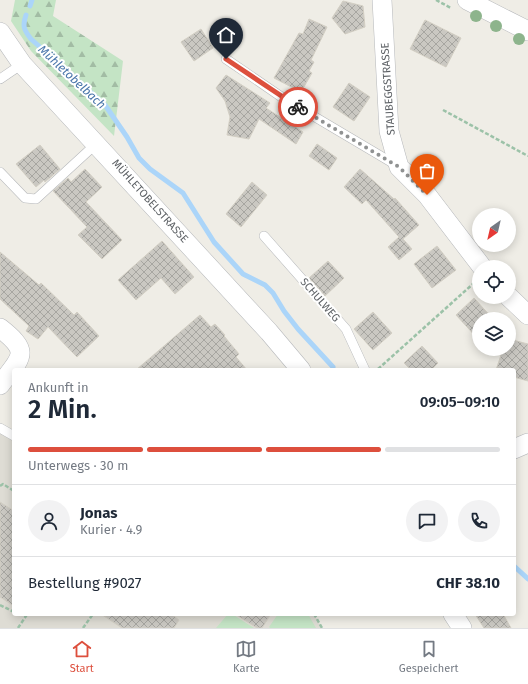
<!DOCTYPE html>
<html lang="de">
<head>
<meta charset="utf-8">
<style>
  body { margin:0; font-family:"Fira Sans",sans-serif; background:#f2f2f3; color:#1f2937; height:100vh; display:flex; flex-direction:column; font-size:15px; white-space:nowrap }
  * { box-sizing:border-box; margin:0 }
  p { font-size:13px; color:#747a83 }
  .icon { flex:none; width:22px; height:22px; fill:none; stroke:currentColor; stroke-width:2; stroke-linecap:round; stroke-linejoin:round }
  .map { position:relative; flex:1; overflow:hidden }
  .details { position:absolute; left:12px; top:368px; width:504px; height:248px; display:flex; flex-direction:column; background:#fff; border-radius:4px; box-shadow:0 2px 10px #0003 }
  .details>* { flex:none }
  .needle { width:26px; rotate:214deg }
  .controls { position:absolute; left:472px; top:208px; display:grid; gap:8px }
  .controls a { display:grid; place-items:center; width:44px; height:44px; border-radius:50%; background:#fff; box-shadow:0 2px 10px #0003; font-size:20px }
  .pin { position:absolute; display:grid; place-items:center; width:34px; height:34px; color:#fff; margin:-41px -17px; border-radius:50% 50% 50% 0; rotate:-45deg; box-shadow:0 0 4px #0007 }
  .pin .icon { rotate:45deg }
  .courier { position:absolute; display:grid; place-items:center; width:40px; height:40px; margin:-20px; border:3px solid #dd4f3d; border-radius:50%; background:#fff; color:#222; box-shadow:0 1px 5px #0007 }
  .headline em { font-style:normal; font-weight:600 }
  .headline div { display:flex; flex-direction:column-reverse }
  .headline { display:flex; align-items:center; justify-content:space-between; height:68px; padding:0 16px }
  h1 { font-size:26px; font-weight:600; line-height:30px }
  .bar { display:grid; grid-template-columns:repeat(4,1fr); gap:6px 4px; align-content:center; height:48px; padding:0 16px }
  .bar i { height:5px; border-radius:3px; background:#e0e1e3 }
  .bar .on { background:#dd4f3d }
  .bar p { grid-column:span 4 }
  .line { display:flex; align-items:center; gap:10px; padding:0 16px; border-top:1px solid #e0e1e3 }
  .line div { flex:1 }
  .round { display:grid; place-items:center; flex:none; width:42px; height:42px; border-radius:21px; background:#f2f2f3 }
  .menu { display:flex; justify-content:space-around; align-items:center; height:56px; border-top:1px solid #e0e1e3; background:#fff; font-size:11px; color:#747a83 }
  .menu a { display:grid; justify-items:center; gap:2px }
  .menu .on { color:#dd4f3d }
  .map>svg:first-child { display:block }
  .education { fill:#dedcd4 }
  .forest { fill:url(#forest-firs) }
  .park { fill:#c4e4c5 }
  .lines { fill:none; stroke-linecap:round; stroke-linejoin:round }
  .stream { stroke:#abd5f9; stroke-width:5 }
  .building { fill:url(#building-cross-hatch); stroke:#d3cfc4 }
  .lane-casing { stroke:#b6b8bb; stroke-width:10 }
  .street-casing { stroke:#b6b8bb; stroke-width:20 }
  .path { stroke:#9cc2a8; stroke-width:2.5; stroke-dasharray:4 2; stroke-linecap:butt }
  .lane { stroke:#fff; stroke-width:9 }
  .street { stroke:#fff; stroke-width:19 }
  .tree { fill:#8db48c }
  .done { stroke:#909292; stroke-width:4; stroke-dasharray:0 7.2 }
  .route { stroke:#dd4f3d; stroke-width:5 }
  .labels { text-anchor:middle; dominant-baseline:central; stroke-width:4; stroke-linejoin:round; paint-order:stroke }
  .street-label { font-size:11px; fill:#5d6165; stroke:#fff }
  .water-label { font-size:12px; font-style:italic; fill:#4975aa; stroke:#fff }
</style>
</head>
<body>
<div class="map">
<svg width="528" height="628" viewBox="0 0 528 628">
  <defs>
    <pattern id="forest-firs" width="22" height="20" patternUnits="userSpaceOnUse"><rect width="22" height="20" fill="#c4e4c5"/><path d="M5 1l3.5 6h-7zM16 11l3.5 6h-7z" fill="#a2bca4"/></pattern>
    <pattern id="building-cross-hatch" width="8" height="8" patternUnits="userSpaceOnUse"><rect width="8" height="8" fill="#cac8c2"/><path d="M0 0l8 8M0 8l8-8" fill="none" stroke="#a7a6a1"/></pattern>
  </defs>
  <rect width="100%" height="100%" fill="#efede6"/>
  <!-- education -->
  <path class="education" d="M0 428 14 436V614H314L322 628H0Z"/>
  <!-- forest -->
  <path class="forest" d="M15 0H56L53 16 123 61 114 136 31 51 11 21Z"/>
  <!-- park -->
  <path class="park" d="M228 614H232L254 628H216Z
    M278 614H308L316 628H270L269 627Z"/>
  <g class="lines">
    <!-- stream -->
    <path class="stream" d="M30 6 32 0
      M26 15C22 26 24 30 31 39L105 105 127 137 139 158 150 169 183 193 214 242 243 274 265 285 273 293 284 311 298 329 333 367
      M514 566 528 579"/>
  </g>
  <!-- building -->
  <path class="building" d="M343 1 363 6 365 27 345 34 332 18Z
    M309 19 327 27 311 60 314 62 309 71 312 73 301 92 274 78 299 33 303 34Z
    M425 20 461 38 446 67 410 49Z
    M201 29 213 48 194 61 181 42Z
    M226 75 270 103 266 108 303 132 296 144 259 119 249 139 227 135 230 117 225 101 216 88Z
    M349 83 370 97 354 121 333 107Z
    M317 144 337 158 329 170 309 156Z
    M40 145 60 169 45 182 44 180 36 187 16 164Z
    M85 169 102 187 86 202 122 240 102 259 78 235 87 227 53 191 68 178 71 182Z
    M360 169 394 199 395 198 419 225 403 239 412 249 399 260 388 247 399 237 366 200 362 204 344 187Z
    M252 182 267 195 241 227 226 214Z
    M162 241 194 277 175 294 161 278 136 300 118 280Z
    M437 246 456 270 432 288 414 264Z
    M0 252 39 285 41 283 74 315 77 312 99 336 77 357 48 327 38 339 26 331 29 326 0 299Z
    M328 261 344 278 325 296 309 278Z
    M474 298 493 319H479V340L456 315Z
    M373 312 392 333 373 350 354 329Z
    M200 315 211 327 215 324 225 335 224 336 239 354 236 357 247 370H136Z
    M509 339 528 344V381L514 377V370H496L503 349H509Z
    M422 346 438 363 431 370H411L404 363Z
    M0 502 14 511V606L0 597Z
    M101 614H171L179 620 174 628H122Z
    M235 614H271L262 628H257Z
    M475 614H503L511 628H484Z"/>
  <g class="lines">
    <defs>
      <path id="lane" d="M226 59 283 98 396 165
        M0 79 22 64
        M0 172 25 198 36 199 97 143
        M264 236 346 329 365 370
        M0 428 14 436"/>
      <path id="street" d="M382 0 389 131 399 167 427 195 482 267
        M467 0 528 31
        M0 32 22 64 269 332 301 370
        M509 297 528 315
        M0 328C32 353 21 357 0 385
        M514 449 528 443
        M453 614 462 628"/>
    </defs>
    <!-- lane casing -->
    <use href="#lane" class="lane-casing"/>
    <!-- street casing -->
    <use href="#street" class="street-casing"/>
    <!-- path -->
    <path class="path" d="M436 0 451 8
      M443 110 528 156
      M378 369 474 283
      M0 486 3 484 14 491
      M0 605 14 612
      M314 614 322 628
      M18 628 26 616 23 614
      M83 628 93 614"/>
    <!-- lane -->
    <use href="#lane" class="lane"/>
    <!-- street -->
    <use href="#street" class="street"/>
  </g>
  <!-- trees -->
  <g class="tree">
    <circle cx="476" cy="16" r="6"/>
    <circle cx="496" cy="26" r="6"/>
    <circle cx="519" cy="39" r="6"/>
  </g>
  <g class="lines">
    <!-- done -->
    <path class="done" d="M298 107 399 167 427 195"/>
    <!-- route -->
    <path class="route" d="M226 59 298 107"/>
  </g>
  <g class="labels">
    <!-- street labels -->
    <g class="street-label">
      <text transform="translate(388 89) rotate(-94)">STAUBEGGSTRASSE</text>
      <text transform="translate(150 201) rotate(48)">MÜHLETOBELSTRASSE</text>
      <text transform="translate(320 300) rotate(49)">SCHULWEG</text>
    </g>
    <!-- water labels -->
    <g class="water-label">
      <text transform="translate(72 77) rotate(43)">Mühletobelbach</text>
    </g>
  </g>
</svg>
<div class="controls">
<a><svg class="needle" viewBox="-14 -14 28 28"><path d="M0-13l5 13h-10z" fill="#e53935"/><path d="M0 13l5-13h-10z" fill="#747a83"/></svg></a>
<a><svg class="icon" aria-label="locate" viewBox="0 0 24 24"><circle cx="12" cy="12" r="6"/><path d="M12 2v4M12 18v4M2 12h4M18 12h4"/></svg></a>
<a><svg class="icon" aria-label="layers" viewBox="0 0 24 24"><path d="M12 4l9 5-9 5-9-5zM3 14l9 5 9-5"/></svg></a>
</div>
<div class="pin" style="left:427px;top:195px;background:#ea580c"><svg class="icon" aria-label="bag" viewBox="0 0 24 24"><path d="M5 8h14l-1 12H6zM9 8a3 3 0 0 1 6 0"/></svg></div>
<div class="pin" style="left:226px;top:59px;background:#1f2937"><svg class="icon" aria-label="home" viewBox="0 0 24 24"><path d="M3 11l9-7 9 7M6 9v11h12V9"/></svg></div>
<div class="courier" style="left:298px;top:107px"><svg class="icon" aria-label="bike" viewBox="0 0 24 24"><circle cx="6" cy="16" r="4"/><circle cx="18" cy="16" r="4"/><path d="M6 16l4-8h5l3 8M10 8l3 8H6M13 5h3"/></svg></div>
<section class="details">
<div class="headline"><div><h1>2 Min.</h1><p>Ankunft in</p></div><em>09:05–09:10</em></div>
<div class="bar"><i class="on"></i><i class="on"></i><i class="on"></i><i></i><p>Unterwegs · 30 m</p></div>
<div class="line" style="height:72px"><a class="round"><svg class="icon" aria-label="person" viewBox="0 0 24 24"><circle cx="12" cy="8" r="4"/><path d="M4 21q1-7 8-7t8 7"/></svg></a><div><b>Jonas</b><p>Kurier · 4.9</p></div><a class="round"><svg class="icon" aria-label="chat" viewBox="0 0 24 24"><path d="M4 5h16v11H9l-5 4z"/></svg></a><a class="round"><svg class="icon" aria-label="phone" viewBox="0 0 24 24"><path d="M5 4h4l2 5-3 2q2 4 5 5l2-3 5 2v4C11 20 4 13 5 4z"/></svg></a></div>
<div class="line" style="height:52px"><div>Bestellung #9027</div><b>CHF 38.10</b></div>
</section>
</div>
<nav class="menu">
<a class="on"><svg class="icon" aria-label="home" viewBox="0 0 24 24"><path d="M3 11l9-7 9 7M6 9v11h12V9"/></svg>Start</a>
<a><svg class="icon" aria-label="map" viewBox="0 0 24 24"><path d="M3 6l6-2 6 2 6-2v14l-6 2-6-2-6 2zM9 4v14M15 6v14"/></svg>Karte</a>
<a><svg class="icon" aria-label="saved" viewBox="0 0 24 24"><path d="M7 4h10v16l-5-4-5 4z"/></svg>Gespeichert</a>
</nav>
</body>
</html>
